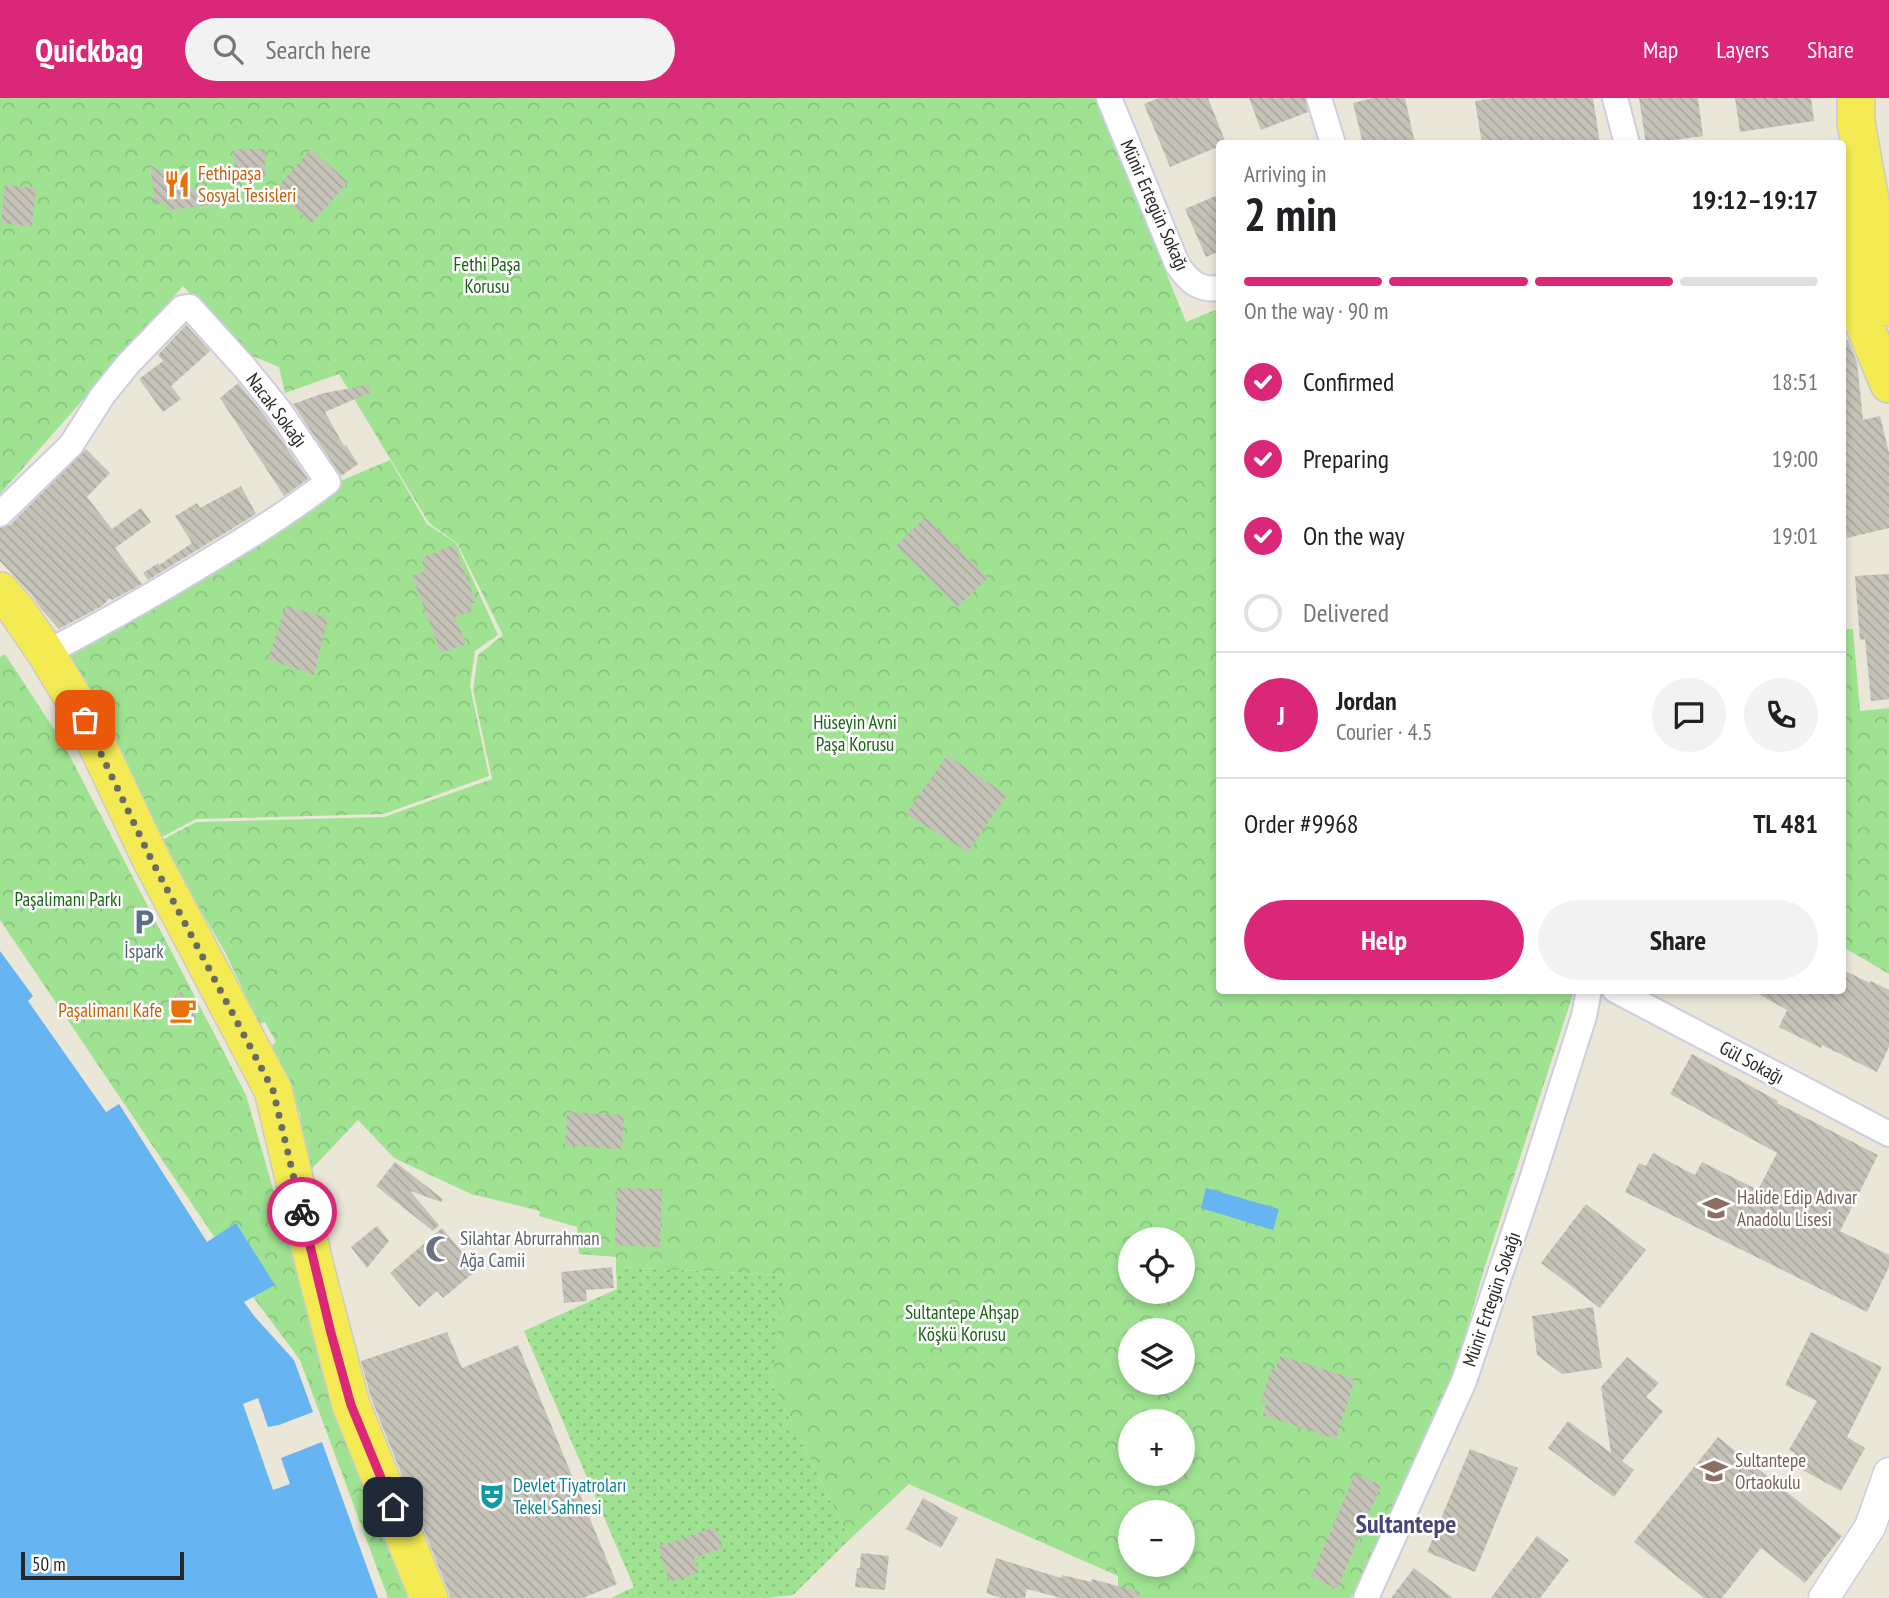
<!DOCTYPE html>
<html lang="en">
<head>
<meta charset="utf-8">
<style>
  body { margin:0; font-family:"PT Sans Narrow",sans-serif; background:#f2f2f2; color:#202124; height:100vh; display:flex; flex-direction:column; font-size:26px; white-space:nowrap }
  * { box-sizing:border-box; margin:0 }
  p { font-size:23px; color:#757577 }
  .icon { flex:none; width:38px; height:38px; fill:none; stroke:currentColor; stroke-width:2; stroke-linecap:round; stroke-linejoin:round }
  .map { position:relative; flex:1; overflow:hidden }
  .details { position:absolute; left:1216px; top:42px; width:630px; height:854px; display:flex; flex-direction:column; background:#fff; border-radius:7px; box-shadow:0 4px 10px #0003 }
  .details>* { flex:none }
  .controls { position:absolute; left:1118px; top:1129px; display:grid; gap:14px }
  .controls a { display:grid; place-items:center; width:77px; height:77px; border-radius:50%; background:#fff; box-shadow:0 4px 10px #0003; font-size:35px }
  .scale { position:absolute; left:21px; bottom:18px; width:163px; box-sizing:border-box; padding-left:7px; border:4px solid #272727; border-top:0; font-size:19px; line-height:24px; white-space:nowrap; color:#272727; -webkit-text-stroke:5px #fff; paint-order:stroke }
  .pin { position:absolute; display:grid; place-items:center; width:60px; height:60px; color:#fff; margin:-30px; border-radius:14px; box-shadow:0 4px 10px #0006 }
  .courier { position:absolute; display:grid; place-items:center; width:70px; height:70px; margin:-35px; border:5px solid #db2777; border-radius:50%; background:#fff; color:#222; box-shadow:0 2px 9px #0007 }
  .headline em { font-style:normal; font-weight:700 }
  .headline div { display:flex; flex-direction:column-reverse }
  .headline { display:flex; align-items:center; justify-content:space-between; height:119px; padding:0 28px }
  h1 { font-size:46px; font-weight:700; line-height:52px }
  .bar { display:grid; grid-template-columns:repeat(4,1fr); gap:10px 7px; align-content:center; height:84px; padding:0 28px }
  .bar i { height:9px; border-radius:5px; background:#e0e0e0 }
  .bar .on { background:#db2777 }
  .bar p { grid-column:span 4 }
  .line { display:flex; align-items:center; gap:18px; padding:0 28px; border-top:2px solid #e0e0e0 }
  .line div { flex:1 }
  .round { display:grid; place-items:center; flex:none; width:74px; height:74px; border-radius:37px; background:#f2f2f2 }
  ol { padding:0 28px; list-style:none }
  li { display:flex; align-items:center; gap:21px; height:77px }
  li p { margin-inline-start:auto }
  li .icon { padding:7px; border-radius:50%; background:#db2777; color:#fff; stroke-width:4 }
  li:last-child { color:#757577 }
  li i { width:38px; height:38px; border:4px solid #e0e0e0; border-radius:50% }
  .action { display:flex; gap:14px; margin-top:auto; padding:14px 28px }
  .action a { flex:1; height:80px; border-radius:42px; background:#db2777; color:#fff; font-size:28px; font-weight:700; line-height:80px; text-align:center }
  .action a+a { background:#f2f2f2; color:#202124 }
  header { display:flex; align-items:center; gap:42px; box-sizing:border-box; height:98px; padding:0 35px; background:#db2777; color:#fff }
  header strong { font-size:33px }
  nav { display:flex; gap:38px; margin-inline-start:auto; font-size:24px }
  .search { width:490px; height:63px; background:#f2f2f2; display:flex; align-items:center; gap:18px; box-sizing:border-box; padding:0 24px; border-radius:38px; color:#757577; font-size:26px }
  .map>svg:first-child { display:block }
  .grass { fill:url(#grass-dots) }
  .forest { fill:url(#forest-crowns); fill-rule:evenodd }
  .water { fill:#66b4f1 }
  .building { fill:url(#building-back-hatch) }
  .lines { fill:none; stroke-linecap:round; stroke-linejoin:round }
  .minor-casing { stroke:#cdcde1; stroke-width:28 }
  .tertiary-casing { stroke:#cdcde1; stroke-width:33 }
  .primary-casing { stroke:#cbcbcb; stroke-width:40 }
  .minor { stroke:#fff; stroke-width:24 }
  .tertiary { stroke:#fff; stroke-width:30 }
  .primary { stroke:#f3ea54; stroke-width:37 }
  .done { stroke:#6b6a65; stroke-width:7; stroke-dasharray:0 12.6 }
  .route { stroke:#db2777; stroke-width:9 }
  .labels { text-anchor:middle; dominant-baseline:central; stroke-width:5; stroke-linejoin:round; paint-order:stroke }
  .food-label { font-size:19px; fill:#c56008; stroke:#fff; text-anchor:start }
  .street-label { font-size:19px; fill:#272727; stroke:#fff }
  .park-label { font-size:19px; fill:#196417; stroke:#fff }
  .service-label { font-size:19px; fill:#4e5e75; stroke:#fff }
  .education-label { font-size:19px; fill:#785e54; stroke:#fff; text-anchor:start }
  .worship-label { font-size:19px; fill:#5b616d; stroke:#fff; text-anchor:start }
  .culture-label { font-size:19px; fill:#0d838f; stroke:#fff; text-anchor:start }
  .district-label { font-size:26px; font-weight:bold; fill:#474778; stroke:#fff }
</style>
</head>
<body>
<header>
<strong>Quickbag</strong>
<div class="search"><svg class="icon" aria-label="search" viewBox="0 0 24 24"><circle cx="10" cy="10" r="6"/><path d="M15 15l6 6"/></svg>Search here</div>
<nav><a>Map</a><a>Layers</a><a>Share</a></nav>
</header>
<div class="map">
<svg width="1889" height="1500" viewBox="0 0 1889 1500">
  <defs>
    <pattern id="grass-dots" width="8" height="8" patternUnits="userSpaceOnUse" patternTransform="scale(1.75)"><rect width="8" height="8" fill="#9fe392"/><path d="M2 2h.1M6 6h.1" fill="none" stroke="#89c37e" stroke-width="1.8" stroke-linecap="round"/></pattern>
    <pattern id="forest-crowns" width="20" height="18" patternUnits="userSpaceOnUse" patternTransform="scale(1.75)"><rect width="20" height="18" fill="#9fe392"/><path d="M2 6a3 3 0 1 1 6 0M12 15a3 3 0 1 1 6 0" fill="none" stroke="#89c37e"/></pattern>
    <pattern id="building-back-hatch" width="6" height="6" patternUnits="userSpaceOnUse" patternTransform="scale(1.75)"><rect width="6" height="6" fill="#c5c2b8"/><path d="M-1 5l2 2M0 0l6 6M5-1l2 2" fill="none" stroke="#a9a79e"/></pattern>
  </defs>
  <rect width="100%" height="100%" fill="#eae6d8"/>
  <!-- grass -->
  <path class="grass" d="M616 1169 785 1177 772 1285 850 1441 793 1497 768 1500H611L634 1489 524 1233 617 1191Z"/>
  <!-- forest -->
  <path class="forest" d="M0 0H1095L1186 224 1220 210V892L1574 893 1484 1171 1461 1252 1451 1282 1351 1500H1118V1478L909 1386 850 1441 772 1285 784 1177 616 1169V1159L579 1156 577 1129 539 1118 540 1113 471 1096 394 1060 358 1022 306 1077 300 1015 270 949 276 944 265 924 259 926 225 854 160 743 196 724 384 719 492 681 473 592 478 557 503 537 457 445 429 425 339 276 285 295 279 269 243 254 183 188 0 396ZM1130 1141H1183V1194H1130ZM1130 1232H1183V1284H1130ZM1130 1323H1183V1376H1130ZM1130 1414H1183V1466H1130Z
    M390 362 427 426 456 445 498 537 475 553 470 588 489 678 384 716 196 721 162 739 68 557 340 390 338 384Z
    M1843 531H1853L1860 613 1889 610V876L1843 849Z
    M5 556 63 645 246 997 338 1317 413 1500H388L300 1262 253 1199 274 1187 236 1125 215 1140 0 822V559Z"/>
  <!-- water -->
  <path class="water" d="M0 853 33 898 28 903 106 1014 119 1006 207 1144 236 1125 275 1187 244 1204 254 1218 294 1262 313 1314 279 1327 268 1329 258 1300 243 1306 273 1392 290 1386 281 1360 322 1344 378 1500H0Z
    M1206 1090 1279 1111 1273 1132 1201 1110Z"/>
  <!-- building -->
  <path class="building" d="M1159 0H1208L1226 45 1220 46V48L1170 69 1144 6Z
    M1249 0H1305L1308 14 1261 32Z
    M1373 0H1405L1415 46H1363L1353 5Z
    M1495 0H1593L1600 46H1482L1475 3Z
    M1639 0H1698L1703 38 1646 46Z
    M1735 0H1811L1814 23 1740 34Z
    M234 51H265V79L235 80Z
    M311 51 348 84 312 125 275 92Z
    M150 67 219 106 167 112V105L155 106Z
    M5 87 36 90 32 129 1 125Z
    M1220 96V153L1206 159 1185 111Z
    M186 227 210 253 171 288 181 301 163 314 139 281 163 263 158 257Z
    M1843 242H1848L1857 264 1863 322 1880 318 1889 355V430L1847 440 1843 424Z
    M238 285 267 321 308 381 284 398 220 300Z
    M369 287 371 294 325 314 344 348 346 347 358 366 341 378 293 306 324 295Z
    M86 351 110 375 87 399 112 431 141 410 151 424 115 450 142 486 112 502 110 500 102 508 59 531 42 512 32 497 0 463V430L10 427Z
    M241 388 256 416 148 482 143 475 158 465 159 467 192 445 175 418 197 405 200 410Z
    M926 419 988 480 957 509 896 448Z
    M454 447 476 504 470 506 473 512 455 519 466 546 441 555 412 478 425 473 421 460Z
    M1889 476V601L1871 603 1865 541 1860 542 1855 478Z
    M286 508 328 520 314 577 268 561Z
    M947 657 1007 697 968 754 906 716Z
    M1843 872 1870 885 1871 883 1889 892V949L1877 974 1822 947 1821 950 1779 929 1787 912 1751 892H1843Z
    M181 894 197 919 181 929 165 905Z
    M1692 956 1778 1003 1777 1005 1878 1057 1840 1133 1889 1157V1169L1867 1214 1625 1094 1639 1065 1646 1068 1653 1055 1695 1077 1702 1064 1758 1092 1777 1055 1670 996Z
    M567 1014 624 1017 622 1051 565 1047Z
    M395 1064 443 1101 441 1104 410 1093 439 1127 433 1133 376 1088Z
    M617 1090 662 1091 660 1149 615 1147Z
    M1586 1106 1646 1152 1600 1210 1541 1165Z
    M377 1128 389 1143 367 1170 351 1149Z
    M442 1130 477 1172 443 1200 437 1193 419 1209 390 1175Z
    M612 1169 614 1190 586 1192 587 1203 564 1205 561 1174Z
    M1593 1209 1602 1270 1562 1276 1537 1257 1532 1218Z
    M447 1234 462 1270 518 1247 617 1486 583 1500H450L448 1492 371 1300 361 1263Z
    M1811 1234 1882 1269 1847 1339 1865 1350 1841 1393 1790 1365 1795 1355 1789 1352 1817 1303 1785 1287Z
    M1280 1258 1355 1281 1336 1341 1263 1317 1266 1305 1261 1304 1271 1271 1275 1272Z
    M1627 1259 1659 1285 1646 1299 1663 1313 1622 1363 1634 1372 1614 1399 1548 1350 1568 1323 1611 1355 1601 1289Z
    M1718 1339 1842 1438 1805 1485 1761 1450 1722 1500H1704L1634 1444Z
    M1470 1351 1518 1370 1475 1474 1427 1454Z
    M1355 1376 1381 1387 1337 1491 1311 1479Z
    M923 1400 958 1420 941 1450 906 1431Z
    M715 1429 723 1450 694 1460 699 1474 670 1484 658 1449Z
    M1537 1438 1569 1462 1540 1500H1491Z
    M861 1455 889 1458 885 1492 855 1489 857 1470H860Z
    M996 1460 1061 1480 1062 1477 1091 1484 1092 1481 1140 1494 1139 1500H1061L1027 1491 1025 1500H1001L986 1495Z
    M1414 1470 1453 1500H1391Z"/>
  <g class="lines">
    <defs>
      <path id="minor" d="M1109 0 1177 166C1188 183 1199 193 1220 190
        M1319 0 1333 46
        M1615 0 1627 46
        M0 416 71 347 103 297 128 266 182 210 190 209 245 270 279 312 328 384C285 417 239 445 192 473 144 502 96 529 46 555
        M1615 892 1889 1036
        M1366 1500 1464 1283 1534 1075 1584 918 1589 892"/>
      <path id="tertiary" d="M1824 1500 1870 1429 1889 1375"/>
      <path id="primary" d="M1856 0V24L1889 209
        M1843 93 1864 226 1889 286
        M0 493 16 511 46 555 82 615 151 761 273 992 317 1177 351 1307 429 1500"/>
    </defs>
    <!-- minor casing -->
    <use href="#minor" class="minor-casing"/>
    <!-- tertiary casing -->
    <use href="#tertiary" class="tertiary-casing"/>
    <!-- primary casing -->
    <use href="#primary" class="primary-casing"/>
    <!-- minor -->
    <use href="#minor" class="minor"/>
    <!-- tertiary -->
    <use href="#tertiary" class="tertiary"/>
    <!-- primary -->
    <use href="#primary" class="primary"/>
  </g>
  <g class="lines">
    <!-- done -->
    <path class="done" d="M85 622 151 761 273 992 302 1114"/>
    <!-- route -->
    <path class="route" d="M302 1114 331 1235 351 1307 393 1409"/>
  </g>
  <!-- icons -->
  <defs>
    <symbol id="restaurant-bare" viewBox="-9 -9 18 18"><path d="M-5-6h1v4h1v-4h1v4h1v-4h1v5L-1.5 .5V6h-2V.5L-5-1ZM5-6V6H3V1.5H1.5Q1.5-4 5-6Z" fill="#e8710a" stroke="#fff" stroke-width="2.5" paint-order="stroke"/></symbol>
    <symbol id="parking-bare" viewBox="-9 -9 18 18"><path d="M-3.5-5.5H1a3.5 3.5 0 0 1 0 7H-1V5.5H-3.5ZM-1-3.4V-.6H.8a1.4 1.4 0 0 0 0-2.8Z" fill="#5c6f8a" stroke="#fff" stroke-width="2.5" paint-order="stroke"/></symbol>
    <symbol id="cafe-bare" viewBox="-9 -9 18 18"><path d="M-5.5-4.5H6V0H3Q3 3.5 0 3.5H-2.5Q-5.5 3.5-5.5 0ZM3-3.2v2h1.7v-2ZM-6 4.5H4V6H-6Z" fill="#e8710a" stroke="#fff" stroke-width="2.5" paint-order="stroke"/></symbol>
    <symbol id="school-bare" viewBox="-9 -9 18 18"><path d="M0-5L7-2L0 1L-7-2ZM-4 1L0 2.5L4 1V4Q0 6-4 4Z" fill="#8d6e63" stroke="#fff" stroke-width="2.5" paint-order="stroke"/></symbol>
    <symbol id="mosque-bare" viewBox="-9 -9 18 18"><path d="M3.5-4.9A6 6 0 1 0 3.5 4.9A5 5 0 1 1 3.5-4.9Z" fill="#6b7280" stroke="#fff" stroke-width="2.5" paint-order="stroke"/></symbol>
    <symbol id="theatre-bare" viewBox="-9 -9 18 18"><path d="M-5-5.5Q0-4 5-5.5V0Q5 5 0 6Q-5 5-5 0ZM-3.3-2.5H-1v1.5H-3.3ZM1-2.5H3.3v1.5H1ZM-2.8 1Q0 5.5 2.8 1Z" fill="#0f9aa8" stroke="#fff" stroke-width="2.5" paint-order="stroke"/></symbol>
  </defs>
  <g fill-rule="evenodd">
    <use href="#restaurant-bare" x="158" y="67" width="38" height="38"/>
    <use href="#parking-bare" x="125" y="805" width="38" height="38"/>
    <use href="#cafe-bare" x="164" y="893" width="38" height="38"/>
    <use href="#school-bare" x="1697" y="1091" width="38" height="38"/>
    <use href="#mosque-bare" x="420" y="1132" width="38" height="38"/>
    <use href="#school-bare" x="1695" y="1354" width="38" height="38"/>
    <use href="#theatre-bare" x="473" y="1379" width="38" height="38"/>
  </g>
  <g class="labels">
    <!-- food labels -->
    <g class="food-label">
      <text x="198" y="75">Fethipaşa<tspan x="198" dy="22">Sosyal Tesisleri</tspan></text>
      <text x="162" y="912" text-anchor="end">Paşalimanı Kafe</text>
    </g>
    <!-- street labels -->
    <g class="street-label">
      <text transform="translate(1155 107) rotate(66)">Münir Ertegün Sokağı</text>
      <text transform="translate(277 312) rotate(53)">Nacak Sokağı</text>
      <text transform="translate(1752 964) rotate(28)">Gül Sokağı</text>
      <text transform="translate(1491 1201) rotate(-71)">Münir Ertegün Sokağı</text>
    </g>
    <!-- park labels -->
    <g class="park-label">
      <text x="487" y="166">Fethi Paşa<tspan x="487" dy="22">Korusu</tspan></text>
      <text x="855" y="624">Hüseyin Avni<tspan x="855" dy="22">Paşa Korusu</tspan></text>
      <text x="68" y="801">Paşalimanı Parkı</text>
      <text x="962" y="1214">Sultantepe Ahşap<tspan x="962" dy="22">Köşkü Korusu</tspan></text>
    </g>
    <!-- service labels -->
    <g class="service-label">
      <text x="144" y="853">İspark</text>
    </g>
    <!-- education labels -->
    <g class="education-label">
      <text x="1737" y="1099">Halide Edip Adıvar<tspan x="1737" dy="22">Anadolu Lisesi</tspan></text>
      <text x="1735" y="1362">Sultantepe<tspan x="1735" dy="22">Ortaokulu</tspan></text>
    </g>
    <!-- worship labels -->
    <g class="worship-label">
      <text x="460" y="1140">Silahtar Abrurrahman<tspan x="460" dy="22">Ağa Camii</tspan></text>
    </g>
    <!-- culture labels -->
    <g class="culture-label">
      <text x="513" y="1387">Devlet Tiyatroları<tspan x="513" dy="22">Tekel Sahnesi</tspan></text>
    </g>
    <!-- district labels -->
    <g class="district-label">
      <text x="1406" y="1425">Sultantepe</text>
    </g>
  </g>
</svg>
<div class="controls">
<a><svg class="icon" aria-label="locate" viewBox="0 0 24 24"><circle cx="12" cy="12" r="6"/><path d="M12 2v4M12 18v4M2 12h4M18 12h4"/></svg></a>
<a><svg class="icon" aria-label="layers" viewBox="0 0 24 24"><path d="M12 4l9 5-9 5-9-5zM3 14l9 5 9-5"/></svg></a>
<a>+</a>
<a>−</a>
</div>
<div class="scale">50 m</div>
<div class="pin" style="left:85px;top:622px;background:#ea580c"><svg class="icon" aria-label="bag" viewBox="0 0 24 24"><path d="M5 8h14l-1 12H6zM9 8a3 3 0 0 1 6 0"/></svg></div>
<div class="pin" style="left:393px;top:1409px;background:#1f2937"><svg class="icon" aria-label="home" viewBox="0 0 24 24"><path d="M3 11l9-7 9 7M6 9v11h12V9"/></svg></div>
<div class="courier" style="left:302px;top:1114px"><svg class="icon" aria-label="bike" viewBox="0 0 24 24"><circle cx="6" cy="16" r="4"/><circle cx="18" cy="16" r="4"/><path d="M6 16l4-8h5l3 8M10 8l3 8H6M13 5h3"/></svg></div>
<section class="details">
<div class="headline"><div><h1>2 min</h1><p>Arriving in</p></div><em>19:12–19:17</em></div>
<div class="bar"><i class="on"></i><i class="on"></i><i class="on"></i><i></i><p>On the way · 90 m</p></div>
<ol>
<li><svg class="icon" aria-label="check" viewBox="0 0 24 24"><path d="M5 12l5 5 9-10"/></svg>Confirmed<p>18:51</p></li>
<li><svg class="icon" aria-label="check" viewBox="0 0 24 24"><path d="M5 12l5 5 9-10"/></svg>Preparing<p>19:00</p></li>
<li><svg class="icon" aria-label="check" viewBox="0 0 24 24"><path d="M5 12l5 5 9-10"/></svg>On the way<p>19:01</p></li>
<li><i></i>Delivered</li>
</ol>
<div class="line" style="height:126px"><b class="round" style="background:#db2777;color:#fff">J</b><div><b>Jordan</b><p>Courier · 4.5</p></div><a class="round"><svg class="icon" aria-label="chat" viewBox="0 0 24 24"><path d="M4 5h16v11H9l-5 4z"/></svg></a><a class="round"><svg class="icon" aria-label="phone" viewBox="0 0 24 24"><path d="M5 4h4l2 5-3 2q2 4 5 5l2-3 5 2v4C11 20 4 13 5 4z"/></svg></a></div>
<div class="line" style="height:91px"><div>Order #9968</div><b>TL 481</b></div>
<div class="action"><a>Help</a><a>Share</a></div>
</section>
</div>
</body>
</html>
